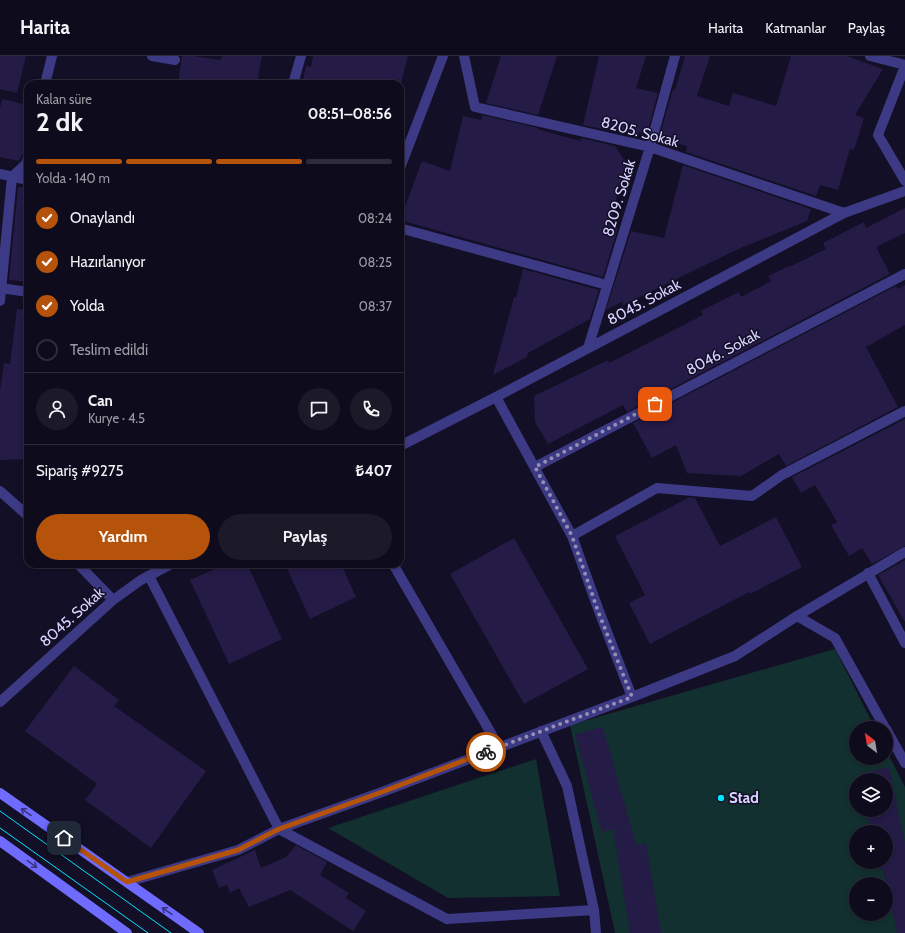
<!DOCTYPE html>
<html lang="tr">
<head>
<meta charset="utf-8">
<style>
  body { margin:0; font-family:Cabin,sans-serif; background:#1c1929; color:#f1f3f6; height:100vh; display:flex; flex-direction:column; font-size:15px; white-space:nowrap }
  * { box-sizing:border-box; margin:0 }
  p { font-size:13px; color:#9b9ba3 }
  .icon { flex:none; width:22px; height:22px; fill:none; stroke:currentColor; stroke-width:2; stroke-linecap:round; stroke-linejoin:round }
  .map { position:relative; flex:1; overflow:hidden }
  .details { position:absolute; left:24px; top:24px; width:380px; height:488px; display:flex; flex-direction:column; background:#0e0b1c; border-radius:12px; box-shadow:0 2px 6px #0003,0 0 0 1px #2e2b3b }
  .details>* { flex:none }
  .needle { width:26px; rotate:329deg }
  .buttons { position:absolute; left:849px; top:665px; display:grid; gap:8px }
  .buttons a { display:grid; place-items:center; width:44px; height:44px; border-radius:50%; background:#0e0b1c; box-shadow:0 2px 6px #0003,0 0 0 1px #2e2b3b; font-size:20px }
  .pin { position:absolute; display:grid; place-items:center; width:34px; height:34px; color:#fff; margin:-17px; border-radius:8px; box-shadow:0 2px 6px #0006 }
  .courier { position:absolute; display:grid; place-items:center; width:40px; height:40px; margin:-20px; border:3px solid #b45309; border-radius:50%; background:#fff; color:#222; box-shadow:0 1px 5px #0007 }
  .summary em { font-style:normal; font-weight:700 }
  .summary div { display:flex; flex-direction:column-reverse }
  .summary { display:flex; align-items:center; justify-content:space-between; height:68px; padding:0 12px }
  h1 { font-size:26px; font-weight:700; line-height:30px }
  .bar { display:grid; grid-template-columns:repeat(4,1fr); gap:6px 4px; align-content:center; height:48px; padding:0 12px }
  .bar i { height:5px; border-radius:3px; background:#2e2b3b }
  .bar .current { background:#b45309 }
  .bar p { grid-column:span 4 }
  .line { display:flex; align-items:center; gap:10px; padding:0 12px; border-top:1px solid #2e2b3b }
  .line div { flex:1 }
  .round { display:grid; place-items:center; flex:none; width:42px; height:42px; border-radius:21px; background:#1c1929 }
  ol { padding:0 12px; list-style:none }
  li { display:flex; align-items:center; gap:12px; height:44px }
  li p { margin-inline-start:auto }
  li .icon { padding:4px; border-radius:50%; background:#b45309; color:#fff; stroke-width:4 }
  li:last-child { color:#9b9ba3 }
  li i { width:22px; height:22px; border:2px solid #2e2b3b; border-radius:50% }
  .button { display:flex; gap:8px; margin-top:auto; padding:8px 12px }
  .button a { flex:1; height:46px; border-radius:24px; background:#b45309; color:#fff; font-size:16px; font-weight:700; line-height:46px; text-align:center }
  .button a+a { background:#1c1929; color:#f1f3f6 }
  header { display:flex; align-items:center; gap:24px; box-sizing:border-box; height:56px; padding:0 20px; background:#0e0b1c; border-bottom:1px solid #2e2b3b }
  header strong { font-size:19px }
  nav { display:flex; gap:22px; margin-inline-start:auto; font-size:14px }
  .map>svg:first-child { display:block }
  .green { fill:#12302f; fill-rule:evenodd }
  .building { fill:#241b47 }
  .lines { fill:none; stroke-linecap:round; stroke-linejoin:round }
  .street { stroke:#3d3a85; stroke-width:10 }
  .secondary { stroke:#6f6bff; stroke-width:10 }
  .tram { stroke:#00e5ff; stroke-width:1 }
  .oneway { stroke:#38347d }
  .done { stroke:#948fb3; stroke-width:4; stroke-dasharray:0 7.2 }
  .route { stroke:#b45309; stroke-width:5 }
  .poi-dot { fill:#00e5ff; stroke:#130f26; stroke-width:1.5 }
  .labels { text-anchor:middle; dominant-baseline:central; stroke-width:3; stroke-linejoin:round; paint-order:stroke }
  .street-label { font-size:15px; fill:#d9d4ff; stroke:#130f26 }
  .poi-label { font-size:15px; font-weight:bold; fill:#d9d4ff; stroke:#130f26; text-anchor:start }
</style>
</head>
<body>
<header>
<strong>Harita</strong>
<nav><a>Harita</a><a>Katmanlar</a><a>Paylaş</a></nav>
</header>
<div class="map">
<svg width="905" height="877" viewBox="0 0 905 877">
  <rect width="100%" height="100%" fill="#130f26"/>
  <!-- green -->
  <path class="green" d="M835 593 875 672H856V702H886V694L905 731V877H615L570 669ZM856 724H886V754H856ZM856 776H886V806H856ZM856 828H886V858H856Z
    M536 703 560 840 448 842 328 772Z"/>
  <!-- building -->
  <path class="building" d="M0 0H26L17 37 0 33Z
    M182 0H193L221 4 222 0H262L257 28H178Z
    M313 0H408L401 28H302L306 10 311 11Z
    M501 0H557L538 59 486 47Z
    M599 0H646L636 32 658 37 647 78 639 76 638 80 583 69Z
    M685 0H710L697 40 729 50 733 37 776 50 791 0H847L883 13 855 59 864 62 854 94 850 93 838 134 820 129 816 140 686 96 687 90 659 82 673 33 675 34Z
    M2 43 28 49V74L23 97 19 105 0 101V52Z
    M482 59 538 72 537 73 580 85 581 82 615 90 628 109 621 135 618 134 611 170 618 172 603 221 400 164 422 105 450 115 463 60 481 64Z
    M683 109 811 153 807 165 736 194 621 250 623 245 606 254 631 175 664 182Z
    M18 131H28V226L9 224Z
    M905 152V177L876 191 890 218 627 356 623 349 548 388 535 366 534 340 608 304 609 307 703 259 701 255 739 236 741 241 771 225 768 220 789 210V211L826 193 823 187 864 166 866 172Z
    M523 213 599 234 590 263 528 297 527 301 493 319 514 241 516 242Z
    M905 229V269L866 291 898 351 786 410 779 398 741 420 687 417 676 389 652 402 633 367 896 230 898 233Z
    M17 253 28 254V403L0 404V335L4 307 10 308Z
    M905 363V490L872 508 862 492 849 500 831 469 837 466 815 429 801 437 792 421Z
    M690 441 695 442 720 490 776 461 802 511 750 538 749 536 650 588 629 547 645 539 615 480Z
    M514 482 588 613 524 648 450 518Z
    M905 504V566L878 519Z
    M226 508H247L282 583 229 608 190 524Z
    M285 508H341L356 541 310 563Z
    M74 610 119 644 114 650 206 715 151 792 85 744 97 728 25 675Z
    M603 671 636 789 646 787 661 877H630L613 773 602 776 575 679Z
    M889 711 905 787V877H897L883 813 879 814 877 806H886V776H871L866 754H886V724H860L859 718Z
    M296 789 327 806 320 819 349 837 346 842 366 855 353 875 290 834 249 851 239 832 230 837 227 829 219 832 212 814 255 794 261 812 286 801Z"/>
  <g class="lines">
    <!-- street -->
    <path class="street" d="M152 0 175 4
      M464 0 475 51 650 91 844 157
      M870 0 905 9
      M905 10 878 79 905 125
      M45 28 52 0
      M293 28 301 0
      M400 112 443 0
      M0 118 28 124
      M400 171 403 173 607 229
      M0 232 28 236
      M0 245 12 121 26 108 28 101
      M588 292 650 91 675 0
      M496 341 572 480 599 555 632 641
      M400 390 496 341 844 157 905 135
      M535 411 905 218
      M0 435 28 460
      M572 480 657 432 752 440 782 419 905 355
      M78 508 113 544
      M393 508 499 691
      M868 517 905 587
      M149 520 279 773 447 863 594 854
      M797 560 835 582 885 672
      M0 646 113 544 141 524 171 508
      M886 673 905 707
      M541 675 567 730 594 854 596 877
      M127 826 238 794 279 773 382 736 632 641 735 600 797 560 905 496"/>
    <!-- secondary -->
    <path class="secondary" d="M0 737 199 877
      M0 785 127 877"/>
    <!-- tram -->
    <path class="tram" d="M0 755 171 877
      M0 772 148 877"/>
  </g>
  <!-- one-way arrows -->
  <defs><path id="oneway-shaft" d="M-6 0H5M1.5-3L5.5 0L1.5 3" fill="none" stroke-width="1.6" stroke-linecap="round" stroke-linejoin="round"/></defs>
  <g class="oneway">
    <use href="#oneway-shaft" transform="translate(26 756) rotate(-145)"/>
    <use href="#oneway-shaft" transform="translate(32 808) rotate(36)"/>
    <use href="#oneway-shaft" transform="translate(167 855) rotate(-145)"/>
  </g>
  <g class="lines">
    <!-- done -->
    <path class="done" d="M486 696 632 641 598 555 572 480 535 411 655 348"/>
    <!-- route -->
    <path class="route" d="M64 782 127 826 238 794 279 773 382 736 486 696"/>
  </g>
  <!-- markers -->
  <circle class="poi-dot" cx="721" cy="742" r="4"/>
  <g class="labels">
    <!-- street labels -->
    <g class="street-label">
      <text transform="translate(640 76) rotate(15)">8205. Sokak</text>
      <text transform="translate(619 142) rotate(-73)">8209. Sokak</text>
      <text transform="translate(644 246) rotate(-28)">8045. Sokak</text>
      <text transform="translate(723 296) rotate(-28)">8046. Sokak</text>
      <text transform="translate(72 561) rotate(-42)">8045. Sokak</text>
    </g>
    <!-- poi labels -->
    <g class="poi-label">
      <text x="729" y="742">Stad</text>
    </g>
  </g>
</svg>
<div class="buttons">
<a><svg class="needle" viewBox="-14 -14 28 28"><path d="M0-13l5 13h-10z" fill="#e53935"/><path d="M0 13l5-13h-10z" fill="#9b9ba3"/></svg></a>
<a><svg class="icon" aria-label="layers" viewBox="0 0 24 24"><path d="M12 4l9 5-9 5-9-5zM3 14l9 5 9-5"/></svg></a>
<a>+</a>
<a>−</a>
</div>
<div class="pin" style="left:655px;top:348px;background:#ea580c"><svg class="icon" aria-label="bag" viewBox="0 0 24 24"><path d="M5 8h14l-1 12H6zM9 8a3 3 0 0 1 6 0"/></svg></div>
<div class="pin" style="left:64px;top:782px;background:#1f2937"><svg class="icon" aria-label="home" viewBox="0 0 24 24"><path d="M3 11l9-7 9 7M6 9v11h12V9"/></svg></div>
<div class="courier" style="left:486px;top:696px"><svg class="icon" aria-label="bike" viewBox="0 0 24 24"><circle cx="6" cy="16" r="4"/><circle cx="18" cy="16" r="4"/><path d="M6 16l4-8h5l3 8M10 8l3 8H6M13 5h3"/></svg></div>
<section class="details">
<div class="summary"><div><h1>2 dk</h1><p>Kalan süre</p></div><em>08:51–08:56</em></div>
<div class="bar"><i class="current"></i><i class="current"></i><i class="current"></i><i></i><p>Yolda · 140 m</p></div>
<ol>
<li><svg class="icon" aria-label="check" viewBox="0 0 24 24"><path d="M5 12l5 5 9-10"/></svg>Onaylandı<p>08:24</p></li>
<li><svg class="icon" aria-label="check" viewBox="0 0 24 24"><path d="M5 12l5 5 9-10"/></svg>Hazırlanıyor<p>08:25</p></li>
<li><svg class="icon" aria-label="check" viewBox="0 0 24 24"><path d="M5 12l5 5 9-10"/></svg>Yolda<p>08:37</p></li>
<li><i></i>Teslim edildi</li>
</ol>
<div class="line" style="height:72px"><a class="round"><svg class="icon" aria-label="person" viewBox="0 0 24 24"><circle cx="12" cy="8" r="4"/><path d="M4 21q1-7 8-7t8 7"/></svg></a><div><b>Can</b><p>Kurye · 4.5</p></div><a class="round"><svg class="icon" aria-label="chat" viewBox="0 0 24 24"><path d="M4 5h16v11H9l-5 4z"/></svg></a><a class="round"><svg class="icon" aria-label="phone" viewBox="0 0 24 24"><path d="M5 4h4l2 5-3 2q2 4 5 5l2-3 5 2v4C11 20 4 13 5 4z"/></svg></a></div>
<div class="line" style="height:52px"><div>Sipariş #9275</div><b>₺407</b></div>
<div class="button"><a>Yardım</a><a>Paylaş</a></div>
</section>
</div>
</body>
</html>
